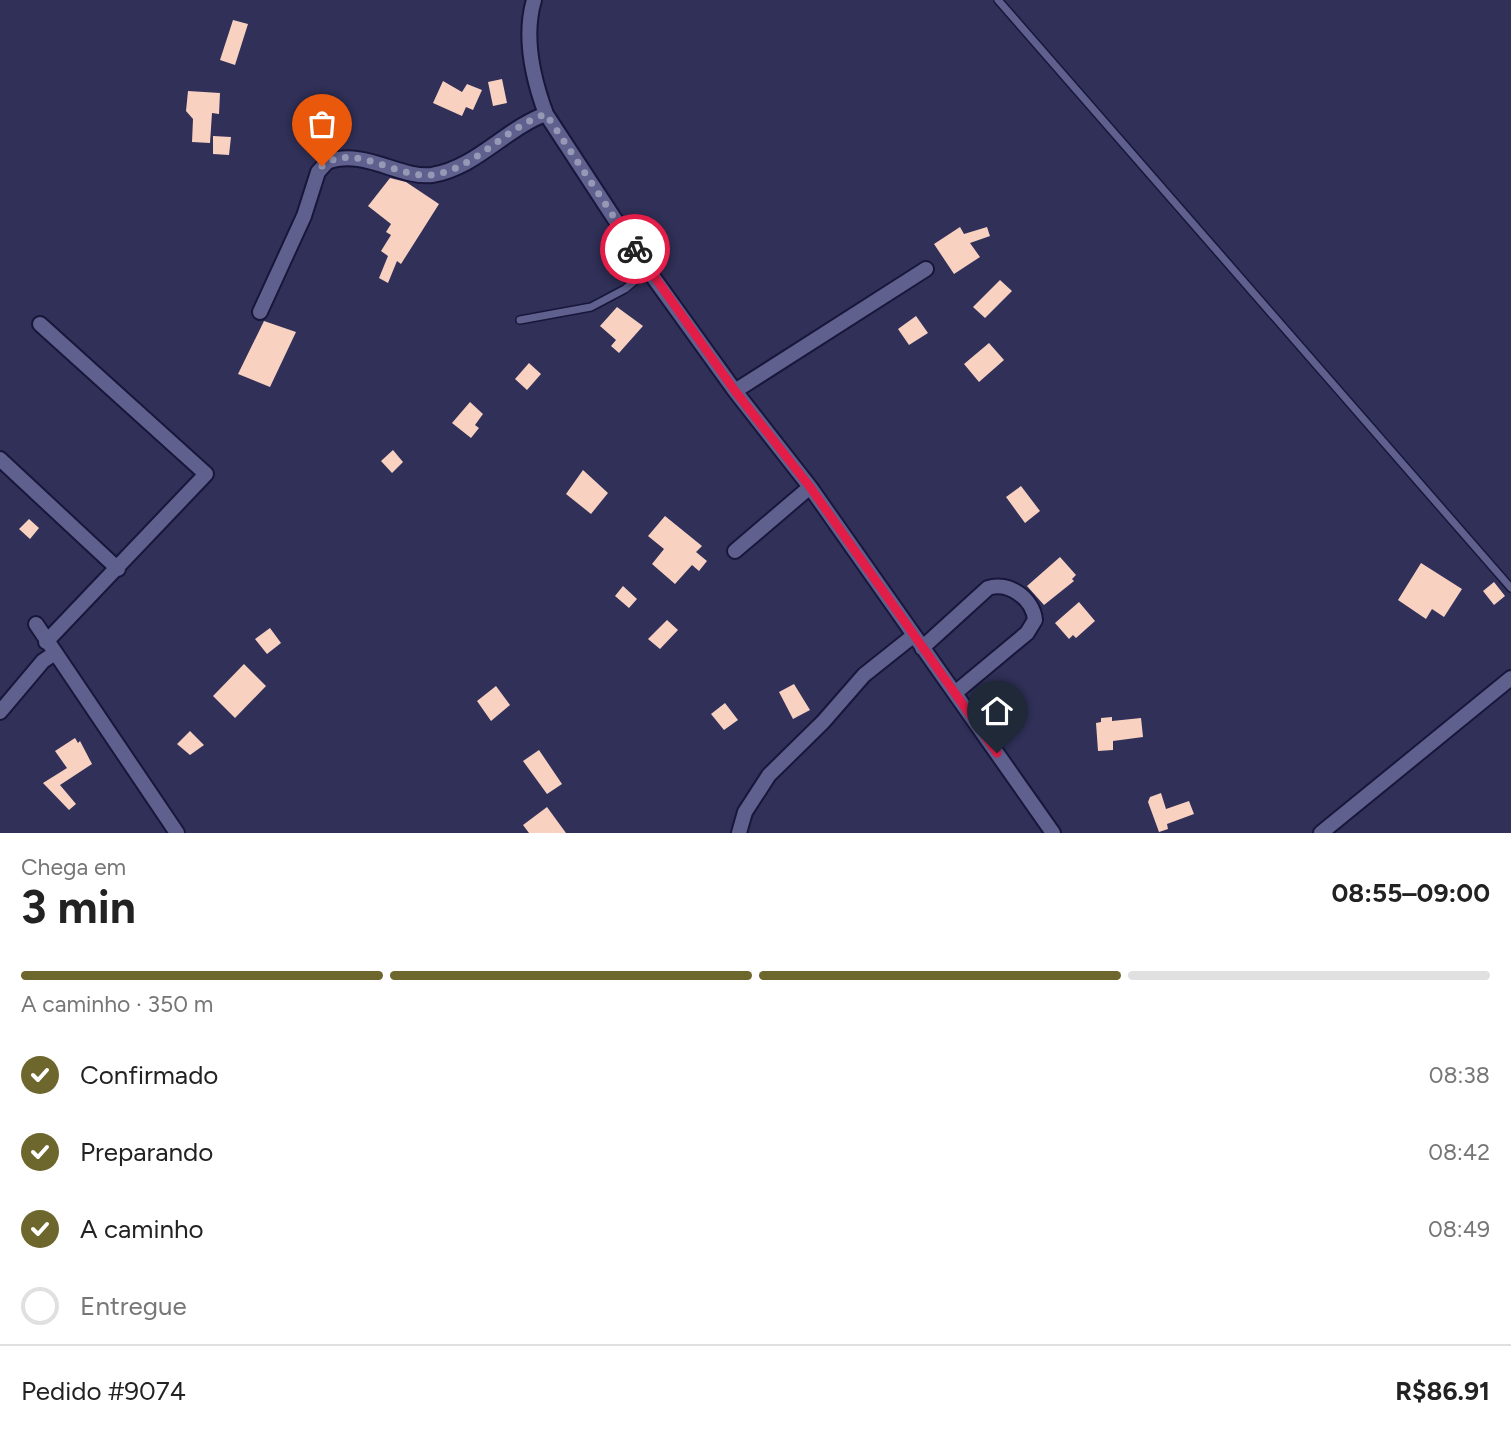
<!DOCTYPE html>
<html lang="pt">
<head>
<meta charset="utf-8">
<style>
  body { margin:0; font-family:Figtree,sans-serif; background:#f2f2f2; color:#222; height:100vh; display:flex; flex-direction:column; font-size:26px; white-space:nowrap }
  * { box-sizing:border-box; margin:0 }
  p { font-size:23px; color:#767676 }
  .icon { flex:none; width:38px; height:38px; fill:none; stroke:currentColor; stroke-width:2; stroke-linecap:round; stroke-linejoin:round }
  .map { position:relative; height:833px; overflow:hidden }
  .side { display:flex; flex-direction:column; background:#fff; flex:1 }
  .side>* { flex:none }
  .pin { position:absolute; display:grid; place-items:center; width:60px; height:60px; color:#fff; margin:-72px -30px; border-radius:50% 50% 50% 0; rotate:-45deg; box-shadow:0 0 7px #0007 }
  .pin .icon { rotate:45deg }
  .courier { position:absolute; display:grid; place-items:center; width:70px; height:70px; margin:-35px; border:5px solid #e11d48; border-radius:50%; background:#fff; color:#222; box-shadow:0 2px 9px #0007 }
  .head em { font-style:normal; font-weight:700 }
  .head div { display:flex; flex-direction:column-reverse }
  .head { display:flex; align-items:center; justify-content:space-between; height:119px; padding:0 21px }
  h1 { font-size:46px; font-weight:700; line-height:52px }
  .bar { display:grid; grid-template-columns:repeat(4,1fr); gap:10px 7px; align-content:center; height:84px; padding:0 21px }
  .bar i { height:9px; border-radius:5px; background:#e0e0e0 }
  .bar .on { background:#6d662d }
  .bar p { grid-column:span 4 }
  .line { display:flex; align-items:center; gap:18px; padding:0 21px; border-top:2px solid #e0e0e0 }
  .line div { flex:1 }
  ol { padding:0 21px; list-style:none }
  li { display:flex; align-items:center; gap:21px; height:77px }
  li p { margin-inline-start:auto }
  li .icon { padding:7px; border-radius:50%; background:#6d662d; color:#fff; stroke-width:4 }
  li:last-child { color:#767676 }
  li i { width:38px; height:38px; border:4px solid #e0e0e0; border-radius:50% }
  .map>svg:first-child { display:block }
  .building { fill:#f9d1c1 }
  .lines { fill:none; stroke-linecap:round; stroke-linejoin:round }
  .lane-casing { stroke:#19163c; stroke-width:10 }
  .street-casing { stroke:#19163c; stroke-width:18 }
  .lane { stroke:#5f608d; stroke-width:7 }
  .street { stroke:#5f608d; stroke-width:14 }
  .done { stroke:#9798b6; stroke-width:7; stroke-dasharray:0 12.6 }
  .route { stroke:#e11d48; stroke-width:9 }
</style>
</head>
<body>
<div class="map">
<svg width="1511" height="833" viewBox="0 0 1511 833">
  <rect width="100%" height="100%" fill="#303058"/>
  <!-- building -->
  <path class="building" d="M233 20 248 24 235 65 220 60Z
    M502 79 507 103 493 106 488 82Z
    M443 81 462 92 467 84 482 90 473 110 466 107 462 116 433 103Z
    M188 91 220 93 219 114 212 113 210 143 192 142 193 119 186 111Z
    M213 136 231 137 229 155 213 154Z
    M390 178 406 182 439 204 401 264 397 261 388 283 379 278 388 256 381 251 391 235 386 232 391 224 368 206Z
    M960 227 964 234 987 227 990 236 970 243 980 257 954 274 934 244Z
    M1000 280 1012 291 985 318 973 307Z
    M617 307 643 326 619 353 611 346 616 340 600 326Z
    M916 316 928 333 909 345 898 329Z
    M264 321 296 332 270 387 238 374Z
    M989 343 1004 360 979 382 964 364Z
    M529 363 541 374 527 390 515 379Z
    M470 402 483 414 475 425 479 428 471 438 452 423Z
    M393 450 403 462 392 473 381 461Z
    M583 470 608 493 591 514 566 494Z
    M1021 486 1040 511 1025 523 1006 497Z
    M665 516 702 546 696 552 707 561 699 571 692 565 675 584 652 564 664 549 648 536Z
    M29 519 39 528 30 539 19 529Z
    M1060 557 1076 575 1072 579 1074 581 1044 605 1027 586Z
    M1421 563 1462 589 1444 617 1432 609 1426 619 1398 600Z
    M1494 582 1505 596 1494 605 1483 591Z
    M623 586 637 599 629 608 615 596Z
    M1079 602 1095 621 1076 638 1073 635 1069 639 1055 623Z
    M667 620 678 630 660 649 648 639Z
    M270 628 281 643 267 654 255 639Z
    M244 664 266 686 235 718 213 696Z
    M794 684 810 710 793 719 779 692Z
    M496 686 510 705 491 721 477 701Z
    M725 703 738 720 724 730 711 714Z
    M1112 717V721L1141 718 1143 737 1113 741V750L1098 751 1096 723 1101 722V718Z
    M190 731 204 745 190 755 177 744Z
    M75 738 78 743 80 741 92 764 60 785 76 804 69 810 43 783 67 768 55 751Z
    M539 750 562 784 547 794 523 761Z
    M1161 793 1166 809 1189 801 1194 814 1167 824 1168 829 1159 832 1148 802 1150 797Z
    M547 807 566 833H529L523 825Z"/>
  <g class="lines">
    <defs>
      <path id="lane" d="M998 0 1511 588
        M520 320 591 307 625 289 648 270"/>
      <path id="street" d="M534 0C523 37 533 79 546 114L648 270 735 391 810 487 1053 833
        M260 312 304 216 318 172 327 162C364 148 400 179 432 175 476 168 506 128 546 114
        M40 324 206 474 46 642
        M735 391 926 269
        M0 459 118 569
        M735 551 810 487
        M36 624 177 833
        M922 648 988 588C1008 581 1033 598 1035 620L1027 633 955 693
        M0 712 43 661 55 653
        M739 833 745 812 769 775 823 722 864 675 913 636
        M1321 833 1511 678"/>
    </defs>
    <!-- lane casing -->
    <use href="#lane" class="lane-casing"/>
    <!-- street casing -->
    <use href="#street" class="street-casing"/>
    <!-- lane -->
    <use href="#lane" class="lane"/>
    <!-- street -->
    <use href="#street" class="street"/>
  </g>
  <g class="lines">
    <!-- done -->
    <path class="done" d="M322 166C354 141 397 179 432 175 476 169 505 127 546 114L635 249"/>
    <!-- route -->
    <path class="route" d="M635 249 735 391 810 487 997 753"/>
  </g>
</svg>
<div class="pin" style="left:322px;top:166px;background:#ea580c"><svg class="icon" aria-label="bag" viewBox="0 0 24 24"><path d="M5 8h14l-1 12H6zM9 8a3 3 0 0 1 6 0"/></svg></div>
<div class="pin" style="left:997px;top:753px;background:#1f2937"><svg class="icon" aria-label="home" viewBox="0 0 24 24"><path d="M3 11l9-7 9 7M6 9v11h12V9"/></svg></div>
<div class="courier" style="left:635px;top:249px"><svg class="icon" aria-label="bike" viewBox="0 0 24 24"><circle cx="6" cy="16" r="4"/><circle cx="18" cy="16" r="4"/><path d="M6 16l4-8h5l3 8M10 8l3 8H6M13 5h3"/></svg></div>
</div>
<section class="side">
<div class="head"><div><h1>3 min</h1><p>Chega em</p></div><em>08:55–09:00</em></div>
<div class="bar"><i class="on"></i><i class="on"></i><i class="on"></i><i></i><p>A caminho · 350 m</p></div>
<ol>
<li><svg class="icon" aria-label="check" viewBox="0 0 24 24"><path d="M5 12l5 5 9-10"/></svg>Confirmado<p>08:38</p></li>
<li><svg class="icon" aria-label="check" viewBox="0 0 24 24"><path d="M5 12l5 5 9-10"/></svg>Preparando<p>08:42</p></li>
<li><svg class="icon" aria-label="check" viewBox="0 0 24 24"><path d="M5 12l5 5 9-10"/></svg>A caminho<p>08:49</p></li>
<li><i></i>Entregue</li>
</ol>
<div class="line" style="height:91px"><div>Pedido #9074</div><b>R$86.91</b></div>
</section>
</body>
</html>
